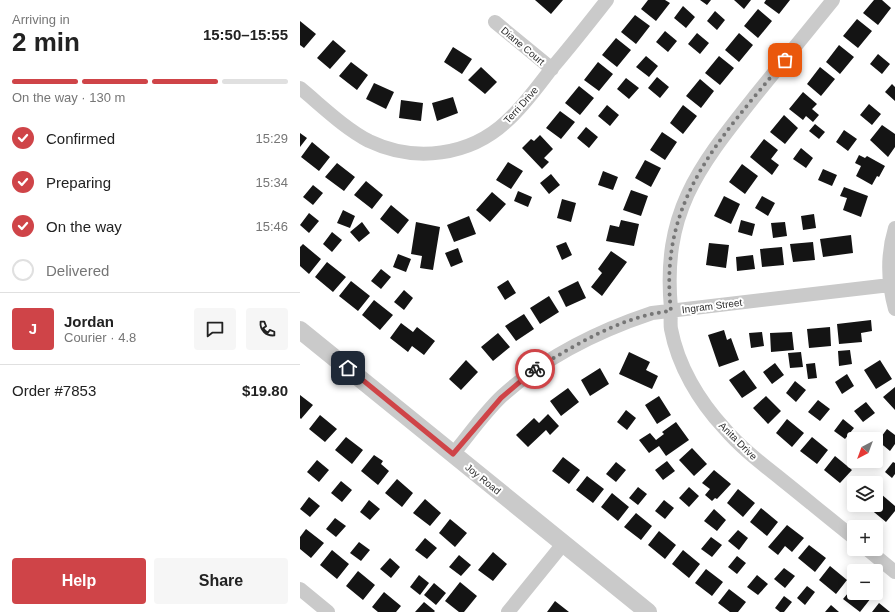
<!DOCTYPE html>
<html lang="en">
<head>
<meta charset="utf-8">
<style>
  body { margin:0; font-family:Helvetica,sans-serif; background:#f6f6f6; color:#222; height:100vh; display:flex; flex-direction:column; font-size:15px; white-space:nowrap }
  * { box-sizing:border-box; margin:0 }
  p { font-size:13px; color:#767676 }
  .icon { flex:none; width:22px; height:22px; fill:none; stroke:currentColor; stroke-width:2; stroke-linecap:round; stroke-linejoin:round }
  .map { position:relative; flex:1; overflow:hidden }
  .sheet { display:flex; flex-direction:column; background:#fff; width:300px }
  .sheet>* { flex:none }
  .needle { width:26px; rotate:221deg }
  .fabs { position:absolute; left:547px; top:432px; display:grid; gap:8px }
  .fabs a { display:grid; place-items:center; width:36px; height:36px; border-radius:4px; background:#fff; box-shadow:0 2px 10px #0003; font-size:20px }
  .pin { position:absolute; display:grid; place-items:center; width:34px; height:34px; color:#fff; margin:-17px; border-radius:8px; box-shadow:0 2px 6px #0006 }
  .courier { position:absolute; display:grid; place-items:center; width:40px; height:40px; margin:-20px; border:3px solid #cf4448; border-radius:50%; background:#fff; color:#222; box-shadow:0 1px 5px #0007 }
  .head em { font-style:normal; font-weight:700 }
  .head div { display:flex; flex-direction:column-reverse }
  .head { display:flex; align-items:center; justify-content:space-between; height:68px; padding:0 12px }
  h1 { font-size:26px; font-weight:700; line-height:30px }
  .bar { display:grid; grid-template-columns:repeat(4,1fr); gap:6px 4px; align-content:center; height:48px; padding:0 12px }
  .bar i { height:5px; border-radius:3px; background:#e0e0e0 }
  .bar .selected { background:#cf4448 }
  .bar p { grid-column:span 4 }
  .line { display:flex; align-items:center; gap:10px; padding:0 12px; border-top:1px solid #e0e0e0 }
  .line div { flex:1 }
  .round { display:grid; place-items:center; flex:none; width:42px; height:42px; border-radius:4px; background:#f6f6f6 }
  ol { padding:0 12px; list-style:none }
  li { display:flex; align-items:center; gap:12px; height:44px }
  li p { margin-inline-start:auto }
  li .icon { padding:4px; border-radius:50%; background:#cf4448; color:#fff; stroke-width:4 }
  li:last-child { color:#767676 }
  li i { width:22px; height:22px; border:2px solid #e0e0e0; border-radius:50% }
  .button { display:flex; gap:8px; margin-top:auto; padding:8px 12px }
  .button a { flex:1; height:46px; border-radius:4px; background:#cf4448; color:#fff; font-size:16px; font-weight:700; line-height:46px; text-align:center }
  .button a+a { background:#f6f6f6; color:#222 }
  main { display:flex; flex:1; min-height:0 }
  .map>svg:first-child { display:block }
  .building { fill:#141414 }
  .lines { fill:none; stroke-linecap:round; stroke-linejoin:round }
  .minor { stroke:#cacaca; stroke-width:14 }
  .tertiary { stroke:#cacaca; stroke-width:18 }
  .done { stroke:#767676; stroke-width:4; stroke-dasharray:0 7.2 }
  .route { stroke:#cf4448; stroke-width:5 }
  .labels { text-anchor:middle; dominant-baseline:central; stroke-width:4; stroke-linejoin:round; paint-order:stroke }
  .street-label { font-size:10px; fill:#2d2d2d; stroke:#fff }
</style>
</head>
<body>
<main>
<section class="sheet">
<div class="head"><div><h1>2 min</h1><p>Arriving in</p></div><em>15:50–15:55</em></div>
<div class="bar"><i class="selected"></i><i class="selected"></i><i class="selected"></i><i></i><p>On the way · 130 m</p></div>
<ol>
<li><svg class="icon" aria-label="check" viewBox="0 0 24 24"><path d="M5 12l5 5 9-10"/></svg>Confirmed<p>15:29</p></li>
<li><svg class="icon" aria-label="check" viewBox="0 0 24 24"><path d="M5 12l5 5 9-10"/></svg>Preparing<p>15:34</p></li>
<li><svg class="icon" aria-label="check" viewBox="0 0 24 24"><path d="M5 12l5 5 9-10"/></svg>On the way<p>15:46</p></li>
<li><i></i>Delivered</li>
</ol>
<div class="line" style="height:72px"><b class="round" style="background:#cf4448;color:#fff">J</b><div><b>Jordan</b><p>Courier · 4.8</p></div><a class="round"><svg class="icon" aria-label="chat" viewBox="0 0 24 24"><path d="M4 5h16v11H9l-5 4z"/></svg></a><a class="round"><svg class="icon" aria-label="phone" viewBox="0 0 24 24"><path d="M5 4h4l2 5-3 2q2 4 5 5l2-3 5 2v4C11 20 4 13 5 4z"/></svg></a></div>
<div class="line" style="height:52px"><div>Order #7853</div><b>$19.80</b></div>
<div class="button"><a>Help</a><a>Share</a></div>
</section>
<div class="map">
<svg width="595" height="612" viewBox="0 0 595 612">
  <rect width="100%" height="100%" fill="#fff"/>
  <!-- building -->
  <path class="building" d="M235 0H263L251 14Z
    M348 0H365L370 3 356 21 341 9Z
    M400 0H411L407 5Z
    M434 0H451L444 9Z
    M466 0H490L479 14 464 3Z
    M574 0H582L591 8 578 25 563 13Z
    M383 6 395 17 386 28 374 18Z
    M458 9 472 21 458 38 444 26Z
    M415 11 425 20 417 30 407 21Z
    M335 15 350 26 336 44 321 32Z
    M557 19 572 31 558 48 543 36Z
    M0 21 16 34 4 48 0 45Z
    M365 31 377 41 368 52 356 42Z
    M397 33 409 43 400 54 388 44Z
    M439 33 453 45 439 62 425 50Z
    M316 38 331 50 317 67 302 55Z
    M33 40 46 51 30 69 17 58Z
    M539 45 554 57 540 74 526 62Z
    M153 47 172 59 162 74 144 62Z
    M578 54 590 64 582 74 570 64Z
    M346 56 358 66 349 77 336 67Z
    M419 56 434 68 420 85 405 73Z
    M51 62 68 75 57 90 39 76Z
    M298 62 313 74 299 91 284 80Z
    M181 67 197 82 185 94 168 80Z
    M520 67 535 79 521 96 507 84Z
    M357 77 369 87 360 98 348 88Z
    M326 78 339 88 329 99 317 89Z
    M400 79 414 91 401 108 386 96Z
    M74 83 94 92 86 109 66 99Z
    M592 84 595 87V101L585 92Z
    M279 86 294 98 280 115 265 103Z
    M503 92 517 104 512 109 519 115 513 122 506 116 503 120 489 109Z
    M153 97 158 113 137 121 132 103Z
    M101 100 123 103 121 121 99 118Z
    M569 104 581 114 572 125 560 115Z
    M307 105 319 115 310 126 298 116Z
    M383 105 397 116 383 134 370 123Z
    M260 111 275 122 261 139 246 128Z
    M484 115 498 128 485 144 470 132Z
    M515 124 525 132 519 139 509 131Z
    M582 125 595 134V147L588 157 570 140Z
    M286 127 298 137 289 148 277 138Z
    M544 130 557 139 548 151 536 142Z
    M362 132 377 142 365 160 350 150Z
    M0 133 7 138 0 147Z
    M240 135 253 149 244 158 249 162 242 169 222 148 231 139 234 141Z
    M464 139 478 150 471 159 479 165 472 175 450 157Z
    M12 142 30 157 19 171 1 157Z
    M501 148 513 158 506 168 493 159Z
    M559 155 565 158 567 156 585 166 579 177 577 176 572 185 556 176 561 166 555 163Z
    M345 160 361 168 351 187 335 178Z
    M208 162 223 171 211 189 196 180Z
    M37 163 55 177 44 191 25 177Z
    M442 164 458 176 445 194 429 182Z
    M523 169 537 175 532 186 518 180Z
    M303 171 318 177 313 190 298 185Z
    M251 174 260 185 249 194 240 183Z
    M66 181 83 195 72 209 54 195Z
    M13 185 23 193 13 205 3 197Z
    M544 187 568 196 561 217 543 210 547 198 540 196Z
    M331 190 348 196 341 216 323 210Z
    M218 191 232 197 228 207 214 201Z
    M192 192 206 204 190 222 176 210Z
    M424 196 440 204 431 224 414 216Z
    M462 196 475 203 468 216 455 208Z
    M262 199 276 203 271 222 257 218Z
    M91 205 109 220 98 234 80 219Z
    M43 210 55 216 50 228 37 223Z
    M9 213 19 221 9 233 0 225Z
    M514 214 516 228 503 230 501 216Z
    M169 216 176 234 154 242 147 225Z
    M321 220 339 224 334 246 306 241 310 225 319 227Z
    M441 220 455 224 452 236 438 232Z
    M62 222 70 233 59 242 50 232Z
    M116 222 140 227 133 270 120 268 122 256 111 254Z
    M485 222 487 236 473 238 471 223Z
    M32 232 42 240 32 252 23 244Z
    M551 235 553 253 523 257 520 239Z
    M266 242 272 255 262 260 256 246Z
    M513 242 515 260 493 262 490 244Z
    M409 243 429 245 426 268 406 265Z
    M3 244 21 259 9 274 0 266V247Z
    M482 247 484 265 462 267 460 249Z
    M158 248 163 262 151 267 145 253Z
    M311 251 327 262 302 296 291 287 302 273 298 269Z
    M98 254 111 259 106 272 93 267Z
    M453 255 455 269 437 271 436 257Z
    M27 262 46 277 33 292 15 277Z
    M81 269 91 277 81 289 71 281Z
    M208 280 216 293 205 300 197 287Z
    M51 281 70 296 58 311 39 296Z
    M278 281 286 298 266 307 258 291Z
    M104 290 113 298 104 310 94 302Z
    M249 296 259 312 240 324 230 308Z
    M74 300 93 315 80 330 62 315Z
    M224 314 234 329 216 341 205 326Z
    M571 320 572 331 561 333 562 342 539 344 537 324Z
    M101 323 113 332 117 327 135 341 124 355 112 346 108 352 90 338Z
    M530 327 531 346 509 348 507 329Z
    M424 330 427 340 431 338 439 360 419 367 408 335Z
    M462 332 464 346 451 348 449 333Z
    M492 332 494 350 471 352 470 333Z
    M198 333 210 347 193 361 181 347Z
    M550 350 552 364 539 366 538 351Z
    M329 352 350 362 346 370 358 376 352 389 319 374Z
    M501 352 503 367 490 368 488 353Z
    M166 360 178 372 161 390 149 379Z
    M580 360 592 379 576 389 564 370Z
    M475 363 484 375 472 384 463 372Z
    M515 363 517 378 508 379 506 364Z
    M300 368 309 384 290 396 281 380Z
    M444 370 457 388 442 398 429 380Z
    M547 374 554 386 542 394 535 382Z
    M495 381 506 390 496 402 486 393Z
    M595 387V410L583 397Z
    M268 388 279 402 261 416 250 401Z
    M0 395 13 405 1 419 0 418Z
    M359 396 371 415 357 424 345 405Z
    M466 396 481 411 468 424 453 408Z
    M518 400 530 409 520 421 508 412Z
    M566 402 575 413 563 422 554 411Z
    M326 410 336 418 327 430 317 422Z
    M248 414 259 426 250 435 246 430 228 447 216 435 234 418 239 423Z
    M20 415 37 429 25 442 9 429Z
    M487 419 504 433 492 447 476 433Z
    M543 419 554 428 545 439 534 431Z
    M376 422 389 440 366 456 359 446 349 453 339 440 350 433 356 440 364 434 362 432Z
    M587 429 595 435V444L590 451 578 441Z
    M46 437 63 450 52 464 35 450Z
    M512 437 528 450 517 464 500 451Z
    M392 448 407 464 394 476 379 460Z
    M74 455 83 461 81 464 89 471 78 485 61 471Z
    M535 456 552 470 540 483 524 470Z
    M263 457 280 470 269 484 252 471Z
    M17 460 29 470 19 482 7 472Z
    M367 461 375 471 363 480 355 470Z
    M316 462 326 470 316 482 306 474Z
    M593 462 595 463V474L592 478 585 472Z
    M414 470 431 484 417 499 415 498 412 501 405 495 410 489 402 483Z
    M287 476 304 489 293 503 276 490Z
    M558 476 567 483H554V495L547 490Z
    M97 479 113 493 102 507 85 493Z
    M41 481 52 490 42 502 31 493Z
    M338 487 347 494 338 505 329 498Z
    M389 487 399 496 389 507 379 498Z
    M438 489 455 503 443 517 427 503Z
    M312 493 329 507 318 521 301 507Z
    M581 494 595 506V511L586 522 569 508 572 505H576V500Z
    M9 497 20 506 10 517 0 509Z
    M125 499 141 513 130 526 113 513Z
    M69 500 80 509 70 520 60 512Z
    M364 500 374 508 365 519 355 511Z
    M461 508 478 522 467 536 450 522Z
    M414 509 426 520 417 531 404 521Z
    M336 513 352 526 341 540 324 527Z
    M35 518 46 526 36 537 26 529Z
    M150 519 167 533 155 547 139 533Z
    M487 525 504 538 492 552 485 546 478 555 468 547Z
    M6 529 24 543 11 558 0 549V537Z
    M438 530 448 538 439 550 428 541Z
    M359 531 376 545 365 559 348 545Z
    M411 537 422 545 412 557 401 549Z
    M125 538 137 548 127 559 115 550Z
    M59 542 70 550 61 561 50 553Z
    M509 545 526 558 515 572 498 558Z
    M32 550 49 564 37 579 20 565Z
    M383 550 400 564 389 578 372 564Z
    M193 552 207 564 193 581 178 570Z
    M159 555 171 565 161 576 149 567Z
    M437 556 446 563 437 574 428 567Z
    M90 558 100 567 91 578 80 569Z
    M530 566 547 580 536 594 519 580Z
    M484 568 495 576 485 588 474 579Z
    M406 569 423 582 412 596 395 583Z
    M58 571 75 585 63 600 46 586Z
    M119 575 129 583 120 595 110 587Z
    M457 575 468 584 458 595 447 587Z
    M160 582 177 596 164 612H159L145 601Z
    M134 583 146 593 136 605 124 595Z
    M507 586 515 592 505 605 497 598Z
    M554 586V593H565L571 598 560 612 543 599Z
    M429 589 446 602 438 612H430L418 603Z
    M84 592 101 606 96 612H78L72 607Z
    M484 596 492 602 484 612H480L475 608Z
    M255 601 269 612H247Z
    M124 602 135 611 134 612H115Z
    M579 603 590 612H572Z
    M531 605 539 612H525Z"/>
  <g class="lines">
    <!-- minor -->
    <path class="minor" d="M533 0C507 32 481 64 455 96 398 168 362 212 371 309 371 316 370 323 371 329 378 366 399 401 424 428 441 448 461 463 481 479 506 499 530 519 554 538
      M195 22 252 69
      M0 88C22 106 44 128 69 141 115 163 170 156 207 121 224 106 238 86 252 68 271 46 289 23 307 0
      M595 228C587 254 588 283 595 309
      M153 454C169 435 184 413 202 396 245 357 298 331 352 313L590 285
      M567 549 595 572
      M0 589 28 612
      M208 612 263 544"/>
    <!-- tertiary -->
    <path class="tertiary" d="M0 330 348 612"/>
  </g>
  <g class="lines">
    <!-- done -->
    <path class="done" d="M235 369C278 344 321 316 371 311 358 200 420 139 485 60"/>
    <!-- route -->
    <path class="route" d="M48 368 153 454 201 398 235 369"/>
  </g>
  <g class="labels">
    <!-- street labels -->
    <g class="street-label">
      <text transform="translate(223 46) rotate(40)">Diane Court</text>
      <text transform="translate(221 105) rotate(-48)">Terri Drive</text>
      <text transform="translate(412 306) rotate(-7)">Ingram Street</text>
      <text transform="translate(438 441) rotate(45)">Anita Drive</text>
      <text transform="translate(183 479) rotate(39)">Joy Road</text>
    </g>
  </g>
</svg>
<div class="fabs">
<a><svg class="needle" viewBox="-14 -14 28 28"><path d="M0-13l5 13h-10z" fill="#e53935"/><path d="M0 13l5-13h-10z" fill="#767676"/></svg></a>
<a><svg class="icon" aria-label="layers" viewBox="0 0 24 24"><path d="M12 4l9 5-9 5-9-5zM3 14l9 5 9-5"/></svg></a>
<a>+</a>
<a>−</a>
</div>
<div class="pin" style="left:485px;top:60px;background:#ea580c"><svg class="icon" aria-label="bag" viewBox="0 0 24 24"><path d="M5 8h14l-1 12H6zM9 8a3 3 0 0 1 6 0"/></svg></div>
<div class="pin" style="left:48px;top:368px;background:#1f2937"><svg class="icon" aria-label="home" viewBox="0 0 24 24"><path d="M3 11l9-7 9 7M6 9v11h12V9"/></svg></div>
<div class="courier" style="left:235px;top:369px"><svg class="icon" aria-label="bike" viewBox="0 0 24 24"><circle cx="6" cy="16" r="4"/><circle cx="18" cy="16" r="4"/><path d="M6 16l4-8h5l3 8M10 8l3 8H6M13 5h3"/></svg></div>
</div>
</main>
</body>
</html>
